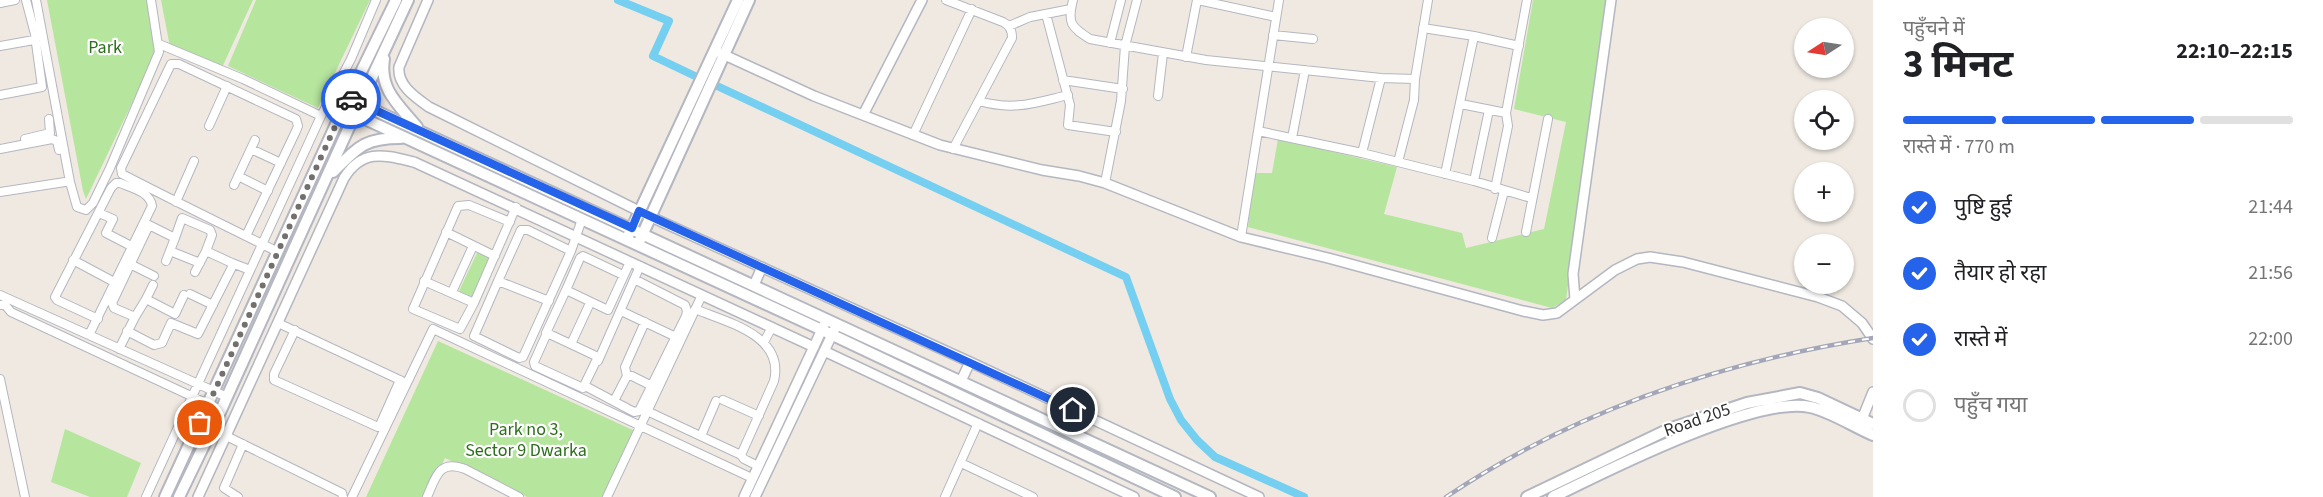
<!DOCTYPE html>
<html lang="hi">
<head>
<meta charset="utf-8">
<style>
  body { margin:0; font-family:"Source Sans 3","Noto Sans Devanagari",sans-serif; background:#f6f6f6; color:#202124; height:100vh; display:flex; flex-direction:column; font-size:22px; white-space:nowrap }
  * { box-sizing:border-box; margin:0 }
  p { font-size:20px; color:#757577 }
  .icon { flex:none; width:33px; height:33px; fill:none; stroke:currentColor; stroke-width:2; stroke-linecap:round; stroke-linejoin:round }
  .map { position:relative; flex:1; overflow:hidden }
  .panel { display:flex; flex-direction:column; background:#fff; width:450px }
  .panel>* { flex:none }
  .needle { width:39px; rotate:258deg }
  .fabs { position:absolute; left:1794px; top:18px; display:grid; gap:12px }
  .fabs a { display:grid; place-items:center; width:60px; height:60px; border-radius:50%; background:#fff; box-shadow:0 2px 4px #0004; font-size:30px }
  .pin { position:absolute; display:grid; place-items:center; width:51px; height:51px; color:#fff; margin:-26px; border:3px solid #fff; border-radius:50%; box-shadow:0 2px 6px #0007 }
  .courier { position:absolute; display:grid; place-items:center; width:60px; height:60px; margin:-30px; border:4px solid #2563eb; border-radius:50%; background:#fff; color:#222; box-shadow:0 2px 8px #0007 }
  .summary em { font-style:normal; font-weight:700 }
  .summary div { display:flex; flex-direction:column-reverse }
  .summary { display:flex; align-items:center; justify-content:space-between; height:102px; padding:0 30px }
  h1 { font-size:39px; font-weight:700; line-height:45px }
  .bar { display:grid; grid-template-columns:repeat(4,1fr); gap:9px 6px; align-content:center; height:72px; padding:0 30px }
  .bar i { height:8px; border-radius:4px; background:#e0e0e0 }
  .bar .current { background:#2563eb }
  .bar p { grid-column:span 4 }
  ol { padding:0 30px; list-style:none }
  li { display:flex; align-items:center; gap:18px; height:66px }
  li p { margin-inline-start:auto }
  li .icon { padding:6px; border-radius:50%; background:#2563eb; color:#fff; stroke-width:4 }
  li:last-child { color:#757577 }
  li i { width:33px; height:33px; border:3px solid #e0e0e0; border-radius:50% }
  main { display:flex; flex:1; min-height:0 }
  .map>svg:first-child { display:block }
  .green { fill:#b6e59e }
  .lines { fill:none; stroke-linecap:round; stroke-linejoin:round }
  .canal { stroke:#75cff0; stroke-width:8 }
  .minor-casing { stroke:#b4b7c1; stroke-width:10 }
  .tertiary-casing { stroke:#b4b7c1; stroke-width:12 }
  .secondary-casing { stroke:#b4b7c1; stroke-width:14 }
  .minor { stroke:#fff; stroke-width:8 }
  .tertiary { stroke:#fff; stroke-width:9 }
  .secondary { stroke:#fff; stroke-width:10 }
  .rail-casing { stroke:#a3a6b8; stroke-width:4.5 }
  .rail { stroke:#fff; stroke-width:2; stroke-dasharray:7; stroke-linecap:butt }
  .done { stroke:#726f6d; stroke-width:6; stroke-dasharray:0 10.8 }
  .route { stroke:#2563eb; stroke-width:8 }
  .labels { text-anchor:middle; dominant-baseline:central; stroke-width:4.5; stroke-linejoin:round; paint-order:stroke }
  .park-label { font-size:18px; fill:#2c6e1b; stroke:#fff }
  .street-label { font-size:18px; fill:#2e2e2e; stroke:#fff }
</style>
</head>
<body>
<main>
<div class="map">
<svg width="1873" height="497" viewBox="0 0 1873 497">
  <rect width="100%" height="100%" fill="#efe9e1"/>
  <!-- green -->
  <path class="green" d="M47 0H147L156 47 154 57 86 199 83 191Z
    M161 0H253L219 74 171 52Z
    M256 0H370L318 108 228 66Z
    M1533 0H1607L1566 300 1552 308 1248 227 1254 173H1272L1278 139 1397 167 1384 214 1462 233 1466 248 1544 229 1566 122 1514 109Z
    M478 251 491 258 472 298 459 291Z
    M438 341 635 431 605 497H527L445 458 426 497H366Z
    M65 429 141 463 127 497H90L51 482Z"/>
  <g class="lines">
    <!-- canal -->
    <path class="canal" d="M618 0 669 21 653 56 697 77
      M715 85 1126 277 1170 399 1181 420 1197 440 1215 457 1304 497"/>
    <defs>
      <path id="minor" d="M36 0 70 182 77 207 86 210 93 203 110 168 159 52 151 0
        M946 0 1003 22C1010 26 1012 30 1012 38L953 149
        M1073 0C1067 23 1071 27 1090 39L1206 60 1381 78 1415 79 1428 0
        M1198 0 1276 17
        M0 3 15 0
        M1046 14 1070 105 1068 125 1116 132
        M1009 26 1030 17 1071 9
        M1423 28 1474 36 1445 174
        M1273 35 1313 39
        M1474 36 1519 46
        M1110 43 1121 0
        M0 46 34 40 36 38 26 0
        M1186 57 1197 0
        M1063 80 1123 89
        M0 95 42 87 36 43
        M1158 96 1163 53
        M979 101C1014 111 1034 103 1068 95
        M1461 104 1506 113
        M321 116 351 59 376 0
        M209 126 227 86
        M1258 131 1362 153 1474 181 1531 198
        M913 135 972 9
        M1292 138 1305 70
        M25 139 50 133 49 119
        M0 149 52 139 57 141 59 150
        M251 149 281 163
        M1362 153 1381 78
        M1398 162 1414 100 1415 79
        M238 176 268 191
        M1474 181 1489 110
        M1105 183 1121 101 1125 46 1137 0
        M234 185 255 140
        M1495 189 1508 126 1506 113 1527 0
        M0 192 65 182
        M176 202 194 161
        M99 213 113 219 106 233 133 247
        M446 232 495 256
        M1526 232 1548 119
        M246 236 296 131 298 126 296 119 179 64H171L121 168 122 174C174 201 226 226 278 252
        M1241 237 1279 0
        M1492 238 1504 191
        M170 251 200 263
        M73 260 116 283
        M166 261 175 238
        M232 263 250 270
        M130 264 154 276
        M195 272 206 251
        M623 275 583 256 580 258 566 290 608 310 630 262
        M424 281 474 303 516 207
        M498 281 521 230H528L571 251
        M153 285 146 299 175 314 184 295
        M452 292 473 246
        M190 294 213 305
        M0 295 227 397
        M549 301 498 281 474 336 519 358 523 357 571 251 582 219
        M474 303 460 329 413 309 458 206 469 205 510 222
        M0 305H5L11 312 221 410
        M695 309C726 322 785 335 774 381L741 455 744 459 758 466
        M621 311 676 337
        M135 317 146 299
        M278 323 402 381
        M295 330 274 374V380L378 427 380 425 400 380
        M546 333 566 290
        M547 333 596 356 597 359 583 388 535 366 534 362Z
        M89 335 152 206C150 192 132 188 120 183H116L111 188 55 297 57 300 98 319
        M764 342 772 327
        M571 344 590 303
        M119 349 135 317 114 308 112 303 149 225 175 238 182 218 210 230 212 235 206 251 232 263V267L198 334 171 323 162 343 154 345 127 331
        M598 361 640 266
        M627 376 625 367 645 322
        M0 379 25 497
        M587 387 634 412 639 411 686 316 687 311 685 305 636 280
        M723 400 759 416
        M614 401 627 376H632L652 386
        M647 411 741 455
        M212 429 342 493 343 497
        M701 436 716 401
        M961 463 1033 497
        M146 497 321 116 243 79 159 44
        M238 497 224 488 243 444
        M352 497 433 329 752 478
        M427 497C436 477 439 459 465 469L519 497
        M607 497 702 295
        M945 497 978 423"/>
      <path id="tertiary" d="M428 0 399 67C397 85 415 97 429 107L651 217 970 362 1259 497
        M718 52 814 96 940 145 1042 170 1079 176 1105 183 1241 237 1328 258 1523 311 1543 315 1557 313 1615 270 1637 259 1650 257 1683 262 1818 297 1842 306 1862 323 1873 339
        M863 115 922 0
        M754 285 762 267
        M1575 299 1573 274 1611 0
        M824 351 1134 497
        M961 381 970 362
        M1860 424 1873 392
        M198 497 344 178C363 148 384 155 414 162L814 347
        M744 497 824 325
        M755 497 837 324"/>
      <path id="secondary" d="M384 59C379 90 399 105 417 127
        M348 98 1210 497
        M343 109 822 330 1175 497
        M333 172C358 147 364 138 401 138
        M629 234 738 0
        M640 240 749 0
        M165 497 343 109 396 0
        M179 497 221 410 360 103 408 0
        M1527 497 1669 429 1747 403 1800 393 1818 398 1873 424
        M1553 497C1606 471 1756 395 1810 407 1830 411 1854 427 1873 435"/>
    </defs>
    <!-- minor casing -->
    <use href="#minor" class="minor-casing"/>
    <!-- tertiary casing -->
    <use href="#tertiary" class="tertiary-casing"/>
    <!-- secondary casing -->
    <use href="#secondary" class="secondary-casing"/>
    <!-- minor -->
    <use href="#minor" class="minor"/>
    <!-- tertiary -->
    <use href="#tertiary" class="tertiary"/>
    <!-- secondary -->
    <use href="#secondary" class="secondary"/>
    <defs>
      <path id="rail" d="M1446 497C1574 411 1721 362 1873 338"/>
    </defs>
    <!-- rail casing -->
    <use href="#rail" class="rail-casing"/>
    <!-- rail -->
    <use href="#rail" class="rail"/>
  </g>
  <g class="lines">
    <!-- done -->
    <path class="done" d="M200 423 343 109 348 98 351 99"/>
    <!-- route -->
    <path class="route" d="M351 99 632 228 639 211 1073 410"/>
  </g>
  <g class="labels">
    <!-- park labels -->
    <g class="park-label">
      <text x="105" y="47">Park</text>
      <text x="526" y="429">Park no 3,<tspan x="526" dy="21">Sector 9 Dwarka</tspan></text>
    </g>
    <!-- street labels -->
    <g class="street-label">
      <text transform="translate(1697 420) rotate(-19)">Road 205</text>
    </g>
  </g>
</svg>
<div class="fabs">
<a><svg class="needle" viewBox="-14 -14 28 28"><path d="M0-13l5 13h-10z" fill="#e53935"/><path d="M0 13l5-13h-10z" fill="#757577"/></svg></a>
<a><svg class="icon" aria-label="locate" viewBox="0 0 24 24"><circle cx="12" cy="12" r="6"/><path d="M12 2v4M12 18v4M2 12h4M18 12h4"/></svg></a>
<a>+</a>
<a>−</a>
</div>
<div class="pin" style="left:200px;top:423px;background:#ea580c"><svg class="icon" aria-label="bag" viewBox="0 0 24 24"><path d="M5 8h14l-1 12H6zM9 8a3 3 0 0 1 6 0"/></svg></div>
<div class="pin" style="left:1073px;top:410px;background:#1f2937"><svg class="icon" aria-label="home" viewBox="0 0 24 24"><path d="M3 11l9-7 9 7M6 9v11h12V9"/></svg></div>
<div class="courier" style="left:351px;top:99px"><svg class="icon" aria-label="car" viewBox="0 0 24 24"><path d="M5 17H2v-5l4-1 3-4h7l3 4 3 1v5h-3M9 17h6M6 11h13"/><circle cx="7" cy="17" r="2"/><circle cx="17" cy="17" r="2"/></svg></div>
</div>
<section class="panel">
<div class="summary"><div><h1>3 मिनट</h1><p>पहुँचने में</p></div><em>22:10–22:15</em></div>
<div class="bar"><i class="current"></i><i class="current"></i><i class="current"></i><i></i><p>रास्ते में · 770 m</p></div>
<ol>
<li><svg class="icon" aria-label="check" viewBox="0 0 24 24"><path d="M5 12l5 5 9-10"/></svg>पुष्टि हुई<p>21:44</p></li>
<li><svg class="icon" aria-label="check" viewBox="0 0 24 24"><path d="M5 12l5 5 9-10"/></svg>तैयार हो रहा<p>21:56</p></li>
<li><svg class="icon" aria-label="check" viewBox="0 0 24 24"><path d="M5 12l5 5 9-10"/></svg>रास्ते में<p>22:00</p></li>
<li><i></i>पहुँच गया</li>
</ol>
</section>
</main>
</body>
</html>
